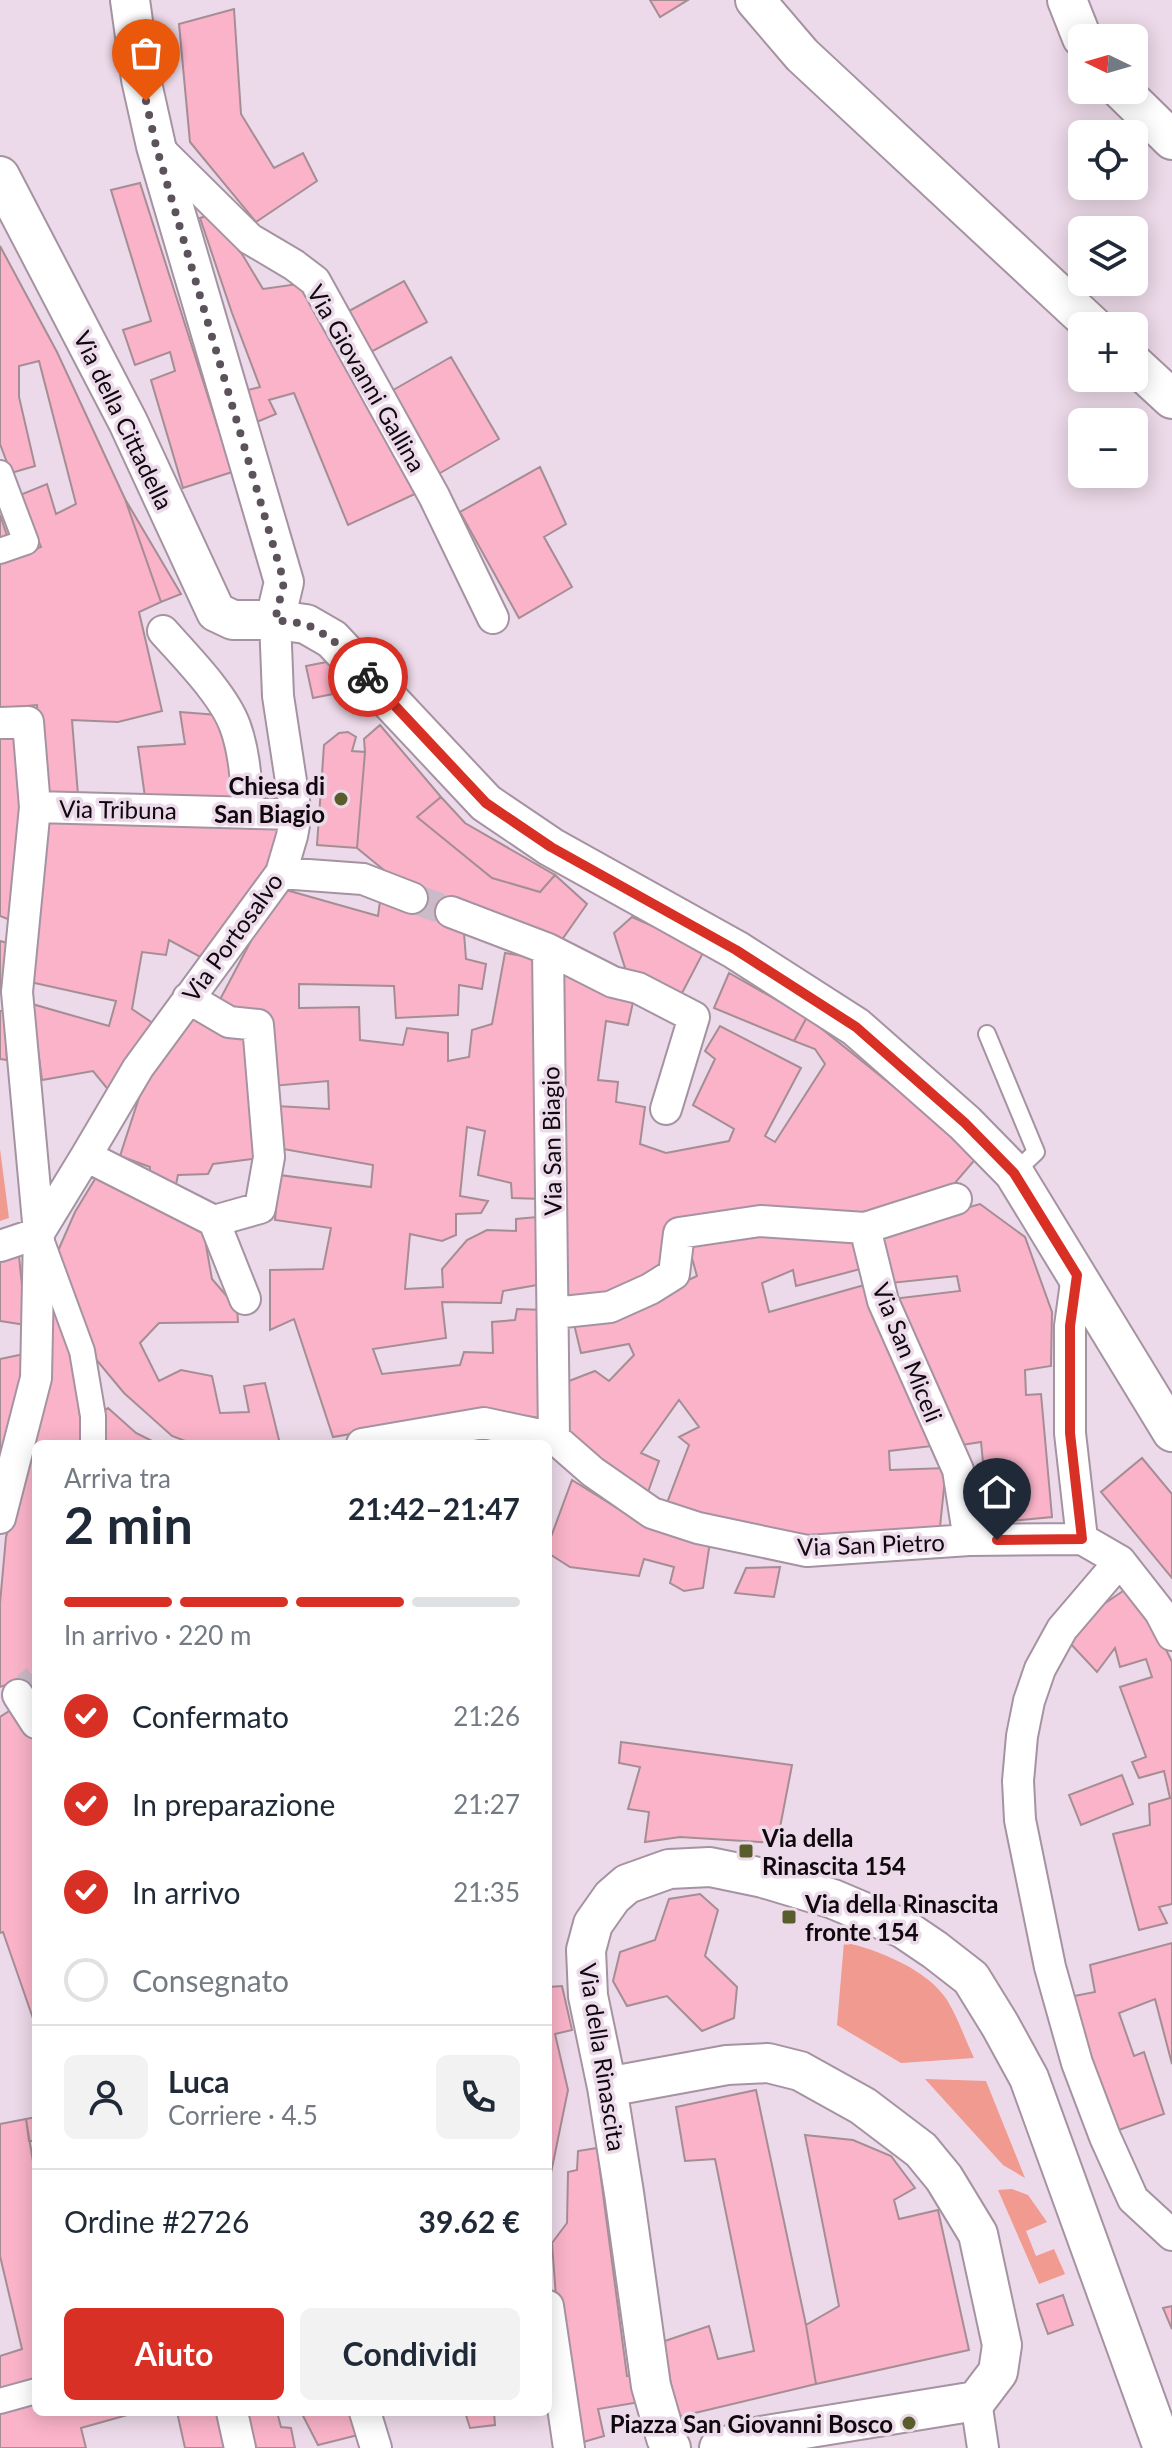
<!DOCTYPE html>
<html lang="it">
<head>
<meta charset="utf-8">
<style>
  body { margin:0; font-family:Lato,sans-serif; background:#f2f2f3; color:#1f2937; height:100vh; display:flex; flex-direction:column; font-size:30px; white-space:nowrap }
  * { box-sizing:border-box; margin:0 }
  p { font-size:26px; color:#747a83 }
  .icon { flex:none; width:44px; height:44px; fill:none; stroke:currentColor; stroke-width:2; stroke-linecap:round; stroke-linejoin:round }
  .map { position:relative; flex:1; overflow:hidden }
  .side { position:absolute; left:32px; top:1440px; width:520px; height:976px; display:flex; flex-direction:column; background:#fff; border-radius:12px; box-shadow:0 4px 20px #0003 }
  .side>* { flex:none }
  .needle { width:52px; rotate:275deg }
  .buttons { position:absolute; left:1068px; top:24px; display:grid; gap:16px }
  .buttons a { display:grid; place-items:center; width:80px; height:80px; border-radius:12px; background:#fff; box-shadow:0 4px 20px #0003; font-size:40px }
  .pin { position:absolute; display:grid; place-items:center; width:68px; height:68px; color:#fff; margin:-82px -34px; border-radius:50% 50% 50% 0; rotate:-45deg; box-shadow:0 0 8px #0007 }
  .pin .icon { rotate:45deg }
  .courier { position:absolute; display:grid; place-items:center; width:80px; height:80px; margin:-40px; border:6px solid #d93025; border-radius:50%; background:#fff; color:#222; box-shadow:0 2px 10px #0007 }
  .head em { font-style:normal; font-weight:700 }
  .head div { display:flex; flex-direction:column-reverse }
  .head { display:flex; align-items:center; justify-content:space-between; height:136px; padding:0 32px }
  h1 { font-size:52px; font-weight:700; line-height:60px }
  .bar { display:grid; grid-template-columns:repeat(4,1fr); gap:12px 8px; align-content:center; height:96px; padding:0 32px }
  .bar i { height:10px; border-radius:6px; background:#e0e1e3 }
  .bar .current { background:#d93025 }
  .bar p { grid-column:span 4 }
  .line { display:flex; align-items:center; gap:20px; padding:0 32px; border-top:2px solid #e0e1e3 }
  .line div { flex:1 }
  .round { display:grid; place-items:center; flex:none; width:84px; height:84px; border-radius:12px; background:#f2f2f3 }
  ol { padding:0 32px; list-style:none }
  li { display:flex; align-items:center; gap:24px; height:88px }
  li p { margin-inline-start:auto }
  li .icon { padding:8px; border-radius:50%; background:#d93025; color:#fff; stroke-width:4 }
  li:last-child { color:#747a83 }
  li i { width:44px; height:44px; border:4px solid #e0e1e3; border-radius:50% }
  .cta { display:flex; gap:16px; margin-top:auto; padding:16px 32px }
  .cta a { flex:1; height:92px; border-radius:12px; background:#d93025; color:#fff; font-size:32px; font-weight:700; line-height:92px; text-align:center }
  .cta a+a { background:#f2f2f3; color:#1f2937 }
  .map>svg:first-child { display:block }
  .green { fill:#f19a8f }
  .building { fill:#fab3c9; stroke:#a58d94; stroke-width:2 }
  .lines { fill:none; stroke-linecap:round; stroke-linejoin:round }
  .minor-tunnel { stroke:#cbbac8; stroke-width:30; stroke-dasharray:30 15; stroke-linecap:butt }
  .service-casing { stroke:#a593a2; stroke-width:20 }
  .pedestrian-casing { stroke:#a593a2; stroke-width:28 }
  .minor-casing { stroke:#a593a2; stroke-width:34 }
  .tertiary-casing { stroke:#a593a2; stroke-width:42 }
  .service { stroke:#fff; stroke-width:16 }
  .pedestrian { stroke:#fff; stroke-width:24 }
  .minor { stroke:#fff; stroke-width:30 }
  .tertiary { stroke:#fff; stroke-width:38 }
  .done { stroke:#5c525b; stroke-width:8; stroke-dasharray:0 14.4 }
  .route { stroke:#d93025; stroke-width:10 }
  .poi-dot { fill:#595d2b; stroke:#ecd9e9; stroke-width:3 }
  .labels { text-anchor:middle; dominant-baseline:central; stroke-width:7; stroke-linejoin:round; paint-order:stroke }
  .street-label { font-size:24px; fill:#0f090e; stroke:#ecd9e9 }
  .poi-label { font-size:24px; font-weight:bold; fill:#0f090e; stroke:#ecd9e9; text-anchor:end }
</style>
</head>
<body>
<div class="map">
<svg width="1172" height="2448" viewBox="0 0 1172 2448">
  <rect width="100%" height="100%" fill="#ecd9e9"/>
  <!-- green -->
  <path class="green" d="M0 1149 9 1218 0 1221Z
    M844 1942C878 1950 927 1969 947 2000 958 2018 965 2039 974 2058L901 2063 837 2025Z
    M925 2079 986 2081 1025 2178 1003 2165Z
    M1012 2189 1028 2195 1047 2222 1026 2231 1036 2256 1054 2249 1065 2274 1039 2284 998 2190Z"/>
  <!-- building -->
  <path class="building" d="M650 0H688L660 17Z
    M234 9 241 114 274 168 303 153 317 181 256 222 190 142 179 24Z
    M140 183 232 472 183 488 151 380 175 371 170 352 135 365 123 330 151 321 111 190Z
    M210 215 242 254 263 289 298 284 343 354 417 493 348 525 294 393 269 400 276 414 252 424 240 392 260 387 232 313 200 218Z
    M0 246 57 352 125 499 161 602 139 612 162 711 118 722 72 720 78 795 43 796 37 705 0 708V562L41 547 20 495 47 484 56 514 76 504 39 361 19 366V397L35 466 11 473 0 444Z
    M404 281 427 322 371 352 349 311Z
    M451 357 499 439 435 476 388 393Z
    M540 467 566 524 544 537 572 587 519 618 460 512Z
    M125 499 181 594 161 602Z
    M0 515 9 541 0 545Z
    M337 660 343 692 313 698 306 666Z
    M180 712 218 715 232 766 231 805 145 797 138 747 185 744Z
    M380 725 441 797 417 817 492 878 540 892 555 875 587 904 561 941 451 912 447 927 464 933 466 959 486 964 482 989 459 985 458 1015 396 1018 394 986 299 984V1008L359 1007 360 1040 403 1045 407 1028 448 1033V1061L469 1057 472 1030 492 1024 505 953 535 958 542 1199 512 1198 511 1183 478 1175 485 1131 467 1127 460 1196 488 1201 481 1213 456 1214V1235L442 1241 410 1234 405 1289 443 1287 442 1269 467 1240 487 1230 516 1231V1219L537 1217 543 1284 503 1291 501 1303 442 1302 446 1338 373 1349 382 1374 460 1365 464 1352 493 1353 492 1322 515 1320 517 1309 544 1310 546 1419 489 1410 333 1437 294 1319 270 1330V1270L323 1269 331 1228 275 1220 279 1175 371 1187 373 1165 283 1149 277 1106 329 1109 328 1081 272 1086 270 1020 216 1007 279 888 378 916 380 901 390 875 357 848 365 752 364 739Z
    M348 732 356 737 352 751 365 752 357 848 317 845 324 745 339 733Z
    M21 733 23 812 15 922 0 916V736Z
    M441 797 465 823 555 875 540 892 492 878 417 817Z
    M48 817 286 819 282 852 206 960 169 940 166 955 142 952 132 1009 157 1026 111 1093 93 1071 42 1080 32 1004 109 1026 116 1001 30 982Z
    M632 917 705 949 681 995 626 971 614 933Z
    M0 941 8 943 7 992 0 991Z
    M560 971 633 1002 628 1025 606 1021 598 1080 618 1082 616 1102 645 1107 640 1144 666 1153 729 1141 734 1129 693 1105 715 1059 705 1051 720 1026 801 1068 765 1136 775 1142 825 1064 815 1049 794 1041 807 1017 979 1155 949 1190 905 1209 829 1221 790 1211 673 1220 666 1269 600 1299 562 1300Z
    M729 973 807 1017 794 1041 714 1008Z
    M191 1006 246 1031 260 1158 213 1164 208 1174 178 1175 175 1189 149 1177 150 1167 120 1156 150 1064Z
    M0 1011H4L7 1060 0 1059Z
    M98 1174 204 1234 212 1279 237 1308 238 1322 159 1323 140 1343 159 1381 181 1370 212 1376 220 1413 249 1412 244 1386 265 1383 280 1444H193L172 1436 124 1393 94 1357 57 1253 75 1212Z
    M980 1204 1025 1237 1052 1312 1051 1366 1025 1370 1026 1395 1041 1394 1052 1517 989 1523 981 1442 956 1446 892 1299 960 1291 957 1276 891 1283 874 1234Z
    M760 1227 855 1235 864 1268 796 1286 793 1270 762 1283 769 1312 868 1284 941 1445 889 1451 890 1470 946 1468 940 1527 810 1539 708 1520 667 1503 689 1445 679 1437 699 1427 679 1400 641 1453 659 1461 648 1492 588 1454 565 1436 569 1381 595 1371 609 1381 634 1355 629 1344 581 1353 573 1320 612 1317 697 1276 688 1244Z
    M19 1256 26 1325 0 1321V1261Z
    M58 1308 72 1345 83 1444H36V1703L20 1680 0 1687V1603L6 1537 33 1450 46 1309Z
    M24 1354 11 1443 0 1480V1359Z
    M108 1408 136 1433 158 1444H101V1413Z
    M478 1433 536 1444H479Z
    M1142 1458 1172 1494V1578L1101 1492Z
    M572 1480 651 1529 710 1542 703 1588 684 1591 670 1583 674 1567 644 1559 639 1576 570 1567 548 1553V1545Z
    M780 1567 774 1597 735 1593 746 1568Z
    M1126 1589 1151 1618 1172 1662V1904L1159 1907 1167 1923 1139 1930 1113 1834 1150 1825 1149 1804 1170 1798 1164 1771 1139 1778 1132 1762 1146 1757 1120 1687 1152 1677 1146 1659 1120 1667 1115 1648 1097 1672 1068 1641 1095 1610Z
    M17 1706 36 1738V2027L3 1932 0 1933V1717Z
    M621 1742 792 1765 777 1843 680 1837 645 1842 649 1812 628 1809 640 1767 619 1763Z
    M1122 1775 1133 1804 1081 1825 1069 1795Z
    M700 1894 718 1910 705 1956 737 1987 734 2018 702 2031 667 1996 627 2006 613 1981 620 1952 655 1940 669 1899Z
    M1172 1943V2064L1155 1999 1119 2013 1134 2056 1144 2052 1164 2114 1116 2131 1069 1997 1095 1992 1090 1965Z
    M562 1986 572 2030 555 2034 568 2090 551 2173 548 2175V1987Z
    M756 2090 806 2325 816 2384 678 2417 662 2342 709 2326 718 2359 754 2351 715 2159 685 2161 676 2107Z
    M36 2117V2141H29L26 2119Z
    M26 2119 36 2180V2384L0 2395V2356L22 2349 0 2256V2124Z
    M805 2135 853 2140 891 2156 915 2188 894 2200 899 2219 938 2210 969 2350 816 2384 806 2325 839 2306Z
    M597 2148 627 2376H633L640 2402 598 2409 604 2436 580 2443 557 2311 552 2243 567 2223 568 2172 577 2170 578 2151Z
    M1063 2295 1073 2325 1048 2334 1037 2304Z
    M1172 2306V2329L1163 2308Z
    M36 2401V2412H138L81 2428 86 2448H0V2409Z
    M177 2412H221L227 2448H185Z
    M239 2412H277L281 2427 291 2428 295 2448H247Z
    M301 2412H351L358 2435 318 2445Z
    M465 2412H494L495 2425 470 2428Z"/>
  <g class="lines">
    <!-- minor-tunnel -->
    <path class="minor-tunnel" d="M412 898 451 912
      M26 1688 36 1680"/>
    <defs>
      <path id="service" d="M987 1034 1036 1152 1014 1173"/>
      <path id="pedestrian" d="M0 473 26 542 0 551
        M42 1242 82 1351 93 1416V1444
        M0 2401 36 2391"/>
      <path id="minor" d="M156 146 250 239 294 265 315 281 434 496 493 618
        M163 631C185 656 224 695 235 726 245 753 246 784 249 813
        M0 723 28 722 35 807 17 992 39 1233 0 1246
        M35 807 296 814
        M281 873 363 879 412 898
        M451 912 548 949 554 1438
        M548 949 613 982 638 988 694 1017 666 1109
        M188 998 229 1022 258 1025 269 1157 260 1208 214 1221
        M86 1156 214 1221 245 1299
        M865 1228 956 1199
        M1077 1275 1070 1326V1433L1082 1539
        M554 1313 610 1307 650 1289 674 1274 679 1233 760 1221 865 1228 883 1301 958 1470 969 1540
        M362 1444 484 1423 554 1438 593 1472 652 1513 698 1528 807 1551 969 1540 1082 1539 1120 1561 1160 1612 1172 1635
        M0 1518 36 1378 39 1233 86 1156 138 1068 281 873 292 836 296 814 278 696 275 620
        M1120 1561 1062 1629 1040 1669 1029 1701 1022 1736 1018 1781 1020 1820 1050 1967 1077 2063 1105 2137 1133 2199 1172 2235
        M18 1695 36 1723
        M548 2306 569 2448
        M976 2401 983 2448
        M232 2412 240 2448
        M365 2412 376 2448"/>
      <path id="tertiary" d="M130 0 141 79 156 146 284 582 275 620
        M755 0 802 55 1093 326
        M1067 0 1082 38
        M1121 90 1172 140
        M0 176 128 422 216 612 233 620H275L306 624 332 639 486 803 551 847 736 950 856 1027 965 1123 1014 1173 1172 1432
        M1134 364 1172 399
        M607 2087 727 2065 768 2063 800 2071 863 2106 921 2150 944 2178 978 2234 1002 2345 998 2372 976 2401 761 2436 719 2448
        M671 2448 666 2438 651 2386 624 2193 607 2087 588 1996 586 1950 593 1924 612 1897 627 1884 669 1869 710 1867 763 1878 833 1899 904 1929 935 1950 971 1978 1000 2025 1029 2078 1163 2448"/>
    </defs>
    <!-- service casing -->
    <use href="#service" class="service-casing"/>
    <!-- pedestrian casing -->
    <use href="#pedestrian" class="pedestrian-casing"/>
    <!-- minor casing -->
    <use href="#minor" class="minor-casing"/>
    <!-- tertiary casing -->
    <use href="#tertiary" class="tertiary-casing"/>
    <!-- service -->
    <use href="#service" class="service"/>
    <!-- pedestrian -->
    <use href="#pedestrian" class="pedestrian"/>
    <!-- minor -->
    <use href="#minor" class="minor"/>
    <!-- tertiary -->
    <use href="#tertiary" class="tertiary"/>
  </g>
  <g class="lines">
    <!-- done -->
    <path class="done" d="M146 101 156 146 284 582 275 620 306 624 332 639 368 677"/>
    <!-- route -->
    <path class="route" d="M368 677 486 803 551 847 736 950 856 1027 965 1123 1014 1173 1077 1275 1070 1326V1433L1082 1539 997 1540"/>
  </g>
  <!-- markers -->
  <g class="poi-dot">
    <circle cx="341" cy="799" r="8"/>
    <rect x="738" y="1843" width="16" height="16" rx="4"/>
    <rect x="781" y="1909" width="16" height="16" rx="4"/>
    <circle cx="909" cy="2423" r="8"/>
  </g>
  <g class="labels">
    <!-- street labels -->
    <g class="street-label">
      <text transform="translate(367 378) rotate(60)">Via Giovanni Gallina</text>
      <text transform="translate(124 420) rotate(64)">Via della Cittadella</text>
      <text transform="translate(118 809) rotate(1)">Via Tribuna</text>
      <text transform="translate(232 937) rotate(-54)">Via Portosalvo</text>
      <text transform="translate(551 1141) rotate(-91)">Via San Biagio</text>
      <text transform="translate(908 1352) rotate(68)">Via San Miceli</text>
      <text transform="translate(871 1544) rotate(-2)">Via San Pietro</text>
      <text transform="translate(603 2057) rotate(81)">Via della Rinascita</text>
    </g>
    <!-- poi labels -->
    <g class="poi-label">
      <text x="325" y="785">Chiesa di<tspan x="325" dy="28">San Biagio</tspan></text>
      <text x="762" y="1837" text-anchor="start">Via della<tspan x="762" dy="28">Rinascita 154</tspan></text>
      <text x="805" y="1903" text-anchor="start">Via della Rinascita<tspan x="805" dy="28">fronte 154</tspan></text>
      <text x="893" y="2423">Piazza San Giovanni Bosco</text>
    </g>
  </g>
</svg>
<div class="buttons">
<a><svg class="needle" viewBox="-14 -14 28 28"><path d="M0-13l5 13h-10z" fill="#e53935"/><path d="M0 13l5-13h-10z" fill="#747a83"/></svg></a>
<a><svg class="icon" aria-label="locate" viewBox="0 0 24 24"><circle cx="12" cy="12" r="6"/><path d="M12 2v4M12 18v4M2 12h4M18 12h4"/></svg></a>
<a><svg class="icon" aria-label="layers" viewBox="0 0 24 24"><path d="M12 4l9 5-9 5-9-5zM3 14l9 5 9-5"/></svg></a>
<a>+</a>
<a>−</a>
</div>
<div class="pin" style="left:146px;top:101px;background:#ea580c"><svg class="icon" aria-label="bag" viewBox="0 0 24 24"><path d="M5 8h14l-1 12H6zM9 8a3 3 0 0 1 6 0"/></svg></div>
<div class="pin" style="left:997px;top:1540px;background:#1f2937"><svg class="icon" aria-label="home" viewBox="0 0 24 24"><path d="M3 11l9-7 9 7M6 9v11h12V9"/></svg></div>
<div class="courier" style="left:368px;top:677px"><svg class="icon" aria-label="bike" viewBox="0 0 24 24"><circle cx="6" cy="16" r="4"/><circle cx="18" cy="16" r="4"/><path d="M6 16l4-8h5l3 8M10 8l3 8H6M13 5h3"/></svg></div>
<section class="side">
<div class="head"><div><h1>2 min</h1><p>Arriva tra</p></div><em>21:42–21:47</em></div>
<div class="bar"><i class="current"></i><i class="current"></i><i class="current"></i><i></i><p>In arrivo · 220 m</p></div>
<ol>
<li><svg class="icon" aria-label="check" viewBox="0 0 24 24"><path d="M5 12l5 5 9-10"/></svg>Confermato<p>21:26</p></li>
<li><svg class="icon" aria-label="check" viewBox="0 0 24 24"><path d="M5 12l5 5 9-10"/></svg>In preparazione<p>21:27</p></li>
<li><svg class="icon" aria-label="check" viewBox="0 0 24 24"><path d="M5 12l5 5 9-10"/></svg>In arrivo<p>21:35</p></li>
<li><i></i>Consegnato</li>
</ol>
<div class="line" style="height:144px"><a class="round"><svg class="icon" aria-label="person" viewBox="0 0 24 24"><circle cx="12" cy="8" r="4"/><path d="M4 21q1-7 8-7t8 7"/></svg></a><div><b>Luca</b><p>Corriere · 4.5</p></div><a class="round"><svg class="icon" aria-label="phone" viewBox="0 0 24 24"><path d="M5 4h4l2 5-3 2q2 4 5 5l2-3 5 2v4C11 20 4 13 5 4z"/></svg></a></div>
<div class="line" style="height:104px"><div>Ordine #2726</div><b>39.62 €</b></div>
<div class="cta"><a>Aiuto</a><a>Condividi</a></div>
</section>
</div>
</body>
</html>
